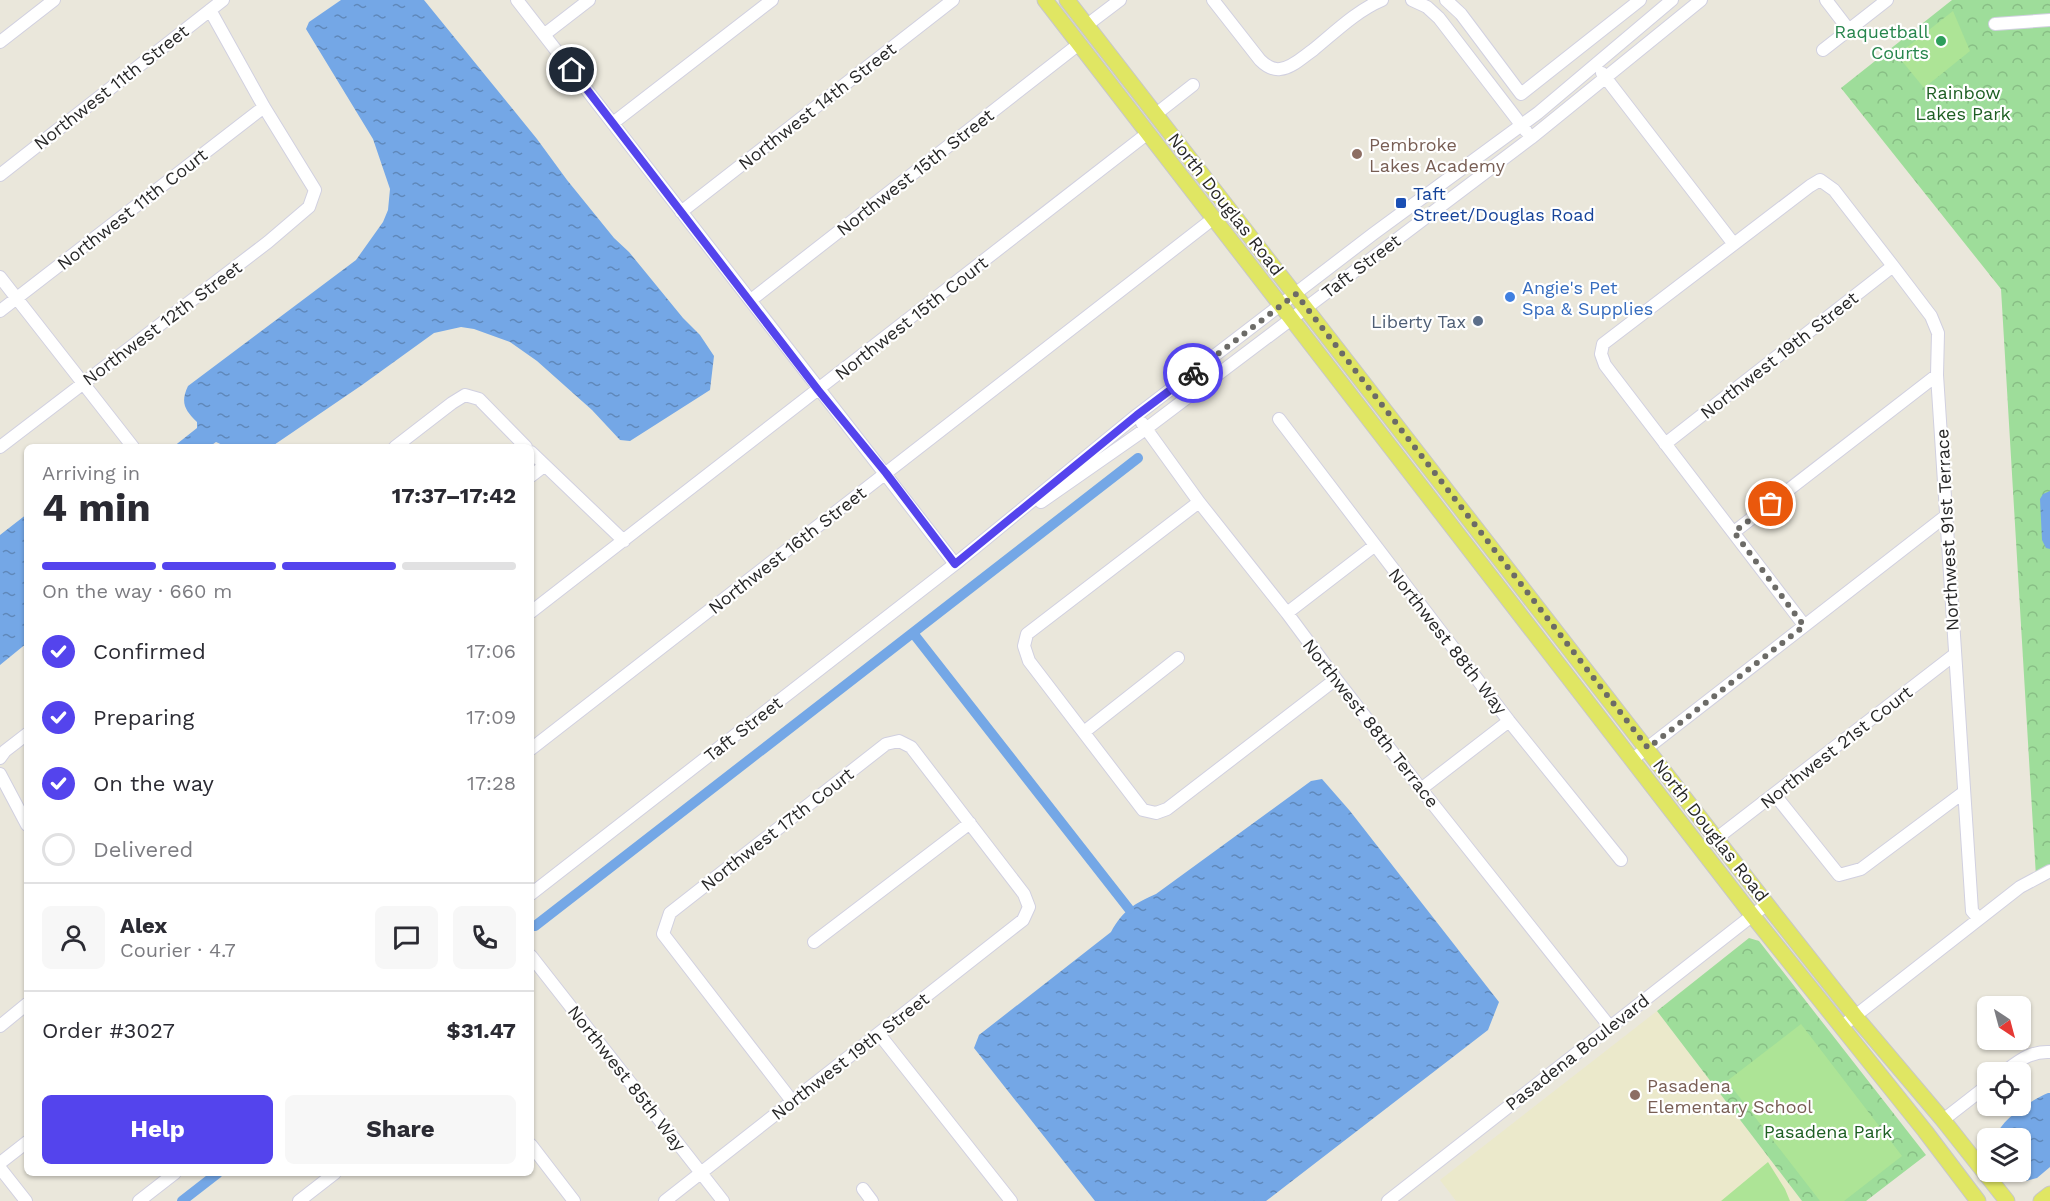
<!DOCTYPE html>
<html lang="en">
<head>
<meta charset="utf-8">
<style>
  body { margin:0; font-family:"Work Sans",sans-serif; background:#f7f7f7; color:#2b2b33; height:100vh; display:flex; flex-direction:column; font-size:22px; white-space:nowrap }
  * { box-sizing:border-box; margin:0 }
  p { font-size:20px; color:#7c7c81 }
  .icon { flex:none; width:33px; height:33px; fill:none; stroke:currentColor; stroke-width:2; stroke-linecap:round; stroke-linejoin:round }
  .map { position:relative; flex:1; overflow:hidden }
  .details { position:absolute; left:24px; top:444px; width:510px; height:732px; display:flex; flex-direction:column; background:#fff; border-radius:9px; box-shadow:0 2px 4px #0004 }
  .details>* { flex:none }
  .needle { width:39px; rotate:144deg }
  .buttons { position:absolute; left:1977px; top:996px; display:grid; gap:12px }
  .buttons a { display:grid; place-items:center; width:54px; height:54px; border-radius:9px; background:#fff; box-shadow:0 2px 4px #0004; font-size:30px }
  .pin { position:absolute; display:grid; place-items:center; width:51px; height:51px; color:#fff; margin:-26px; border:3px solid #fff; border-radius:50%; box-shadow:0 2px 6px #0007 }
  .courier { position:absolute; display:grid; place-items:center; width:60px; height:60px; margin:-30px; border:4px solid #5444ed; border-radius:50%; background:#fff; color:#222; box-shadow:0 2px 8px #0007 }
  .headline em { font-style:normal; font-weight:700 }
  .headline div { display:flex; flex-direction:column-reverse }
  .headline { display:flex; align-items:center; justify-content:space-between; height:102px; padding:0 18px }
  h1 { font-size:39px; font-weight:700; line-height:45px }
  .bar { display:grid; grid-template-columns:repeat(4,1fr); gap:9px 6px; align-content:center; height:72px; padding:0 18px }
  .bar i { height:8px; border-radius:4px; background:#e1e1e2 }
  .bar .current { background:#5444ed }
  .bar p { grid-column:span 4 }
  .line { display:flex; align-items:center; gap:15px; padding:0 18px; border-top:2px solid #e1e1e2 }
  .line div { flex:1 }
  .round { display:grid; place-items:center; flex:none; width:63px; height:63px; border-radius:9px; background:#f7f7f7 }
  ol { padding:0 18px; list-style:none }
  li { display:flex; align-items:center; gap:18px; height:66px }
  li p { margin-inline-start:auto }
  li .icon { padding:6px; border-radius:50%; background:#5444ed; color:#fff; stroke-width:4 }
  li:last-child { color:#7c7c81 }
  li i { width:33px; height:33px; border:3px solid #e1e1e2; border-radius:50% }
  .cta { display:flex; gap:12px; margin-top:auto; padding:12px 18px }
  .cta a { flex:1; height:69px; border-radius:9px; background:#5444ed; color:#fff; font-size:24px; font-weight:700; line-height:69px; text-align:center }
  .cta a+a { background:#f7f7f7; color:#2b2b33 }
  .map>svg:first-child { display:block }
  .education { fill:#ebe9cb }
  .park { fill:url(#park-crowns) }
  .pitch { fill:#ade496 }
  .water { fill:url(#water-ripples) }
  .lines { fill:none; stroke-linecap:round; stroke-linejoin:round }
  .canal { stroke:#74a7e6; stroke-width:10 }
  .minor-casing { stroke:#d1d0e0; stroke-width:14 }
  .major-casing { stroke:#c7c7c7; stroke-width:17 }
  .minor { stroke:#fff; stroke-width:12 }
  .major { stroke:#e0e663; stroke-width:15 }
  .done { stroke:#6c6b67; stroke-width:6; stroke-dasharray:0 10.8 }
  .route { stroke:#5444ed; stroke-width:8 }
  .leisure-dot { fill:#2e9e5b; stroke:#fff; stroke-width:2 }
  .education-dot { fill:#8d6e63; stroke:#fff; stroke-width:2 }
  .transit-dot { fill:#1a4fb4; stroke:#fff; stroke-width:2 }
  .shop-dot { fill:#3f7fe0; stroke:#fff; stroke-width:2 }
  .service-dot { fill:#5c6f8a; stroke:#fff; stroke-width:2 }
  .labels { text-anchor:middle; dominant-baseline:central; stroke-width:4.5; stroke-linejoin:round; paint-order:stroke }
  .leisure-label { font-size:18px; fill:#27864d; stroke:#fff; text-anchor:end }
  .street-label { font-size:18px; fill:#282828; stroke:#fff }
  .park-label { font-size:18px; fill:#1e5f23; stroke:#fff }
  .education-label { font-size:18px; fill:#785e54; stroke:#fff; text-anchor:start }
  .transit-label { font-size:18px; fill:#164399; stroke:#fff; text-anchor:start }
  .shop-label { font-size:18px; fill:#366cbe; stroke:#fff; text-anchor:start }
  .service-label { font-size:18px; fill:#4e5e75; stroke:#fff; text-anchor:end }
</style>
</head>
<body>
<div class="map">
<svg width="2050" height="1201" viewBox="0 0 2050 1201">
  <defs>
    <pattern id="park-crowns" width="20" height="18" patternUnits="userSpaceOnUse" patternTransform="scale(1.5)"><rect width="20" height="18" fill="#9edd9a"/><path d="M2 6a3 3 0 1 1 6 0M12 15a3 3 0 1 1 6 0" fill="none" stroke="#88be85"/></pattern>
    <pattern id="water-ripples" width="26" height="14" patternUnits="userSpaceOnUse" patternTransform="scale(1.5)"><rect width="26" height="14" fill="#74a7e6"/><path d="M2 4q2-2 4 0t4 0M15 11q2-2 4 0t4 0" fill="none" stroke="#5f88ba"/></pattern>
  </defs>
  <rect width="100%" height="100%" fill="#eae7db"/>
  <!-- education -->
  <path class="education" d="M1657 1011 1802 1201H1456L1440 1180Z"/>
  <!-- park -->
  <path class="park" d="M1952 0H2050V871L2036 877 2001 289 1841 88Z
    M1749 938 1759 941 1926 1155 1866 1201H1802L1657 1011Z"/>
  <!-- pitch -->
  <path class="pitch" d="M1953 11 1970 51 1924 88 1897 55Z
    M1801 1024 1902 1156 1844 1201H1820L1727 1081Z
    M1768 1162 1785 1189 1790 1201H1721Z"/>
  <!-- water -->
  <path class="water" d="M341 0H424L537 139 567 180 614 238 629 252 683 318 700 335 714 356 710 390 630 441 620 440 592 410 537 361 510 342 474 329 461 327 434 333 362 385 271 447H227L216 442 209 447H173L197 428V422C185 410 180 403 188 386L356 260 383 222 388 210 390 189 373 139 306 29 309 22Z
    M2050 491V549L2046 548 2042 540 2040 499 2043 494Z
    M27 514V643L0 665V535Z
    M1322 779 1350 811 1499 1002 1488 1030 1266 1201H1095L974 1048 979 1035 1111 932C1123 910 1134 904 1156 894L1311 781Z
    M2048 1093H2050V1167L2037 1178 2026 1181 2019 1172H2020V1138H1996C1999 1120 2032 1100 2048 1093Z"/>
  <g class="lines">
    <!-- canal -->
    <path class="canal" d="M913 633 1129 909
      M535 926 1138 458
      M182 1201 218 1173"/>
    <defs>
      <path id="minor" d="M517 0 955 564
        M1213 0 1260 60C1266 66 1272 70 1280 69 1292 68 1303 57 1313 50 1334 33 1356 11 1382 0
        M1412 0 1427 7 1439 18 1526 131
        M1446 0 1461 14 1521 94 1640 0
        M1826 0 1849 30
        M1995 24 2050 20
        M1087 25 1120 0
        M545 34 589 0
        M0 42 54 0
        M1823 50 1887 0
        M1602 73 1733 243
        M1156 114 1193 85
        M613 123 772 0
        M0 175 223 0
        M681 212 953 0
        M0 277 133 447
        M751 300 1079 44
        M0 311 264 107
        M1279 419 1509 721 1621 860
        M1142 423 1199 502 1287 613 1336 679 1421 789 1610 1027
        M1665 444 1893 266
        M0 447 268 242 309 207 315 190 264 107 210 10
        M395 447 452 403 465 395 479 399 526 447
        M531 452 624 541
        M531 476 544 466
        M1041 502 1147 428 1531 138 1701 0
        M1199 502 1027 634 1024 646 1029 661 1143 810 1156 813 1167 809 1336 679
        M1734 532 1937 375
        M531 612 1148 133
        M1287 613 1374 546
        M1804 625 1605 365 1601 354 1603 344 1810 186 1820 180 1834 190 1893 266 1931 316 1938 333 1937 375 1972 911 1979 919
        M1084 732 1178 658
        M531 749 1214 218
        M0 758 5 751 27 734
        M1633 759 1947 515
        M0 774 27 825
        M1421 789 1509 721
        M1775 795 1839 875 1861 869 1964 792
        M1717 838 1954 655
        M531 894 955 564 1137 415 1373 234 1538 113 1672 0
        M814 942 970 823
        M531 956 723 1201
        M0 1026 27 1004
        M1841 1027 2020 887 2050 871
        M879 1034 1011 1201
        M2004 1072C2019 1061 2030 1051 2050 1052
        M1943 1120 1988 1085
        M531 1145 574 1201
        M0 1163 27 1142
        M0 1168 26 1201
        M863 1189 872 1201
        M139 1201 175 1173
        M299 1201 335 1173
        M665 1201 1023 920 1029 907 1024 894 911 747 899 741 886 744 670 913 663 934 792 1101
        M1388 1201 1767 904"/>
      <path id="major" d="M1045 0 1752 915 1925 1131 1978 1201
        M1067 0 1776 916 1855 1016 1943 1120 2007 1201
        M2041 1201 2050 1194"/>
    </defs>
    <!-- minor casing -->
    <use href="#minor" class="minor-casing"/>
    <!-- major casing -->
    <use href="#major" class="major-casing"/>
    <!-- minor -->
    <use href="#minor" class="minor"/>
    <!-- major -->
    <use href="#major" class="major"/>
  </g>
  <g class="lines">
    <!-- done -->
    <path class="done" d="M1193 373 1296 294 1648 748 1804 626 1734 532 1771 504"/>
    <!-- route -->
    <path class="route" d="M572 70 818 390 886 473 955 564 1137 415 1193 373"/>
  </g>
  <!-- markers -->
  <circle class="leisure-dot" cx="1941" cy="41" r="6"/>
  <g class="education-dot">
    <circle cx="1357" cy="154" r="6"/>
    <circle cx="1635" cy="1095" r="6"/>
  </g>
  <rect class="transit-dot" x="1395" y="197" width="12" height="12" rx="3"/>
  <circle class="shop-dot" cx="1510" cy="297" r="6"/>
  <circle class="service-dot" cx="1478" cy="321" r="6"/>
  <g class="labels">
    <!-- leisure labels -->
    <g class="leisure-label">
      <text x="1929" y="31">Raquetball<tspan x="1929" dy="21">Courts</tspan></text>
    </g>
    <!-- street labels -->
    <g class="street-label">
      <text transform="translate(111 87) rotate(-38)">Northwest 11th Street</text>
      <text transform="translate(817 106) rotate(-38)">Northwest 14th Street</text>
      <text transform="translate(915 172) rotate(-38)">Northwest 15th Street</text>
      <text transform="translate(1226 204) rotate(52)">North Douglas Road</text>
      <text transform="translate(132 209) rotate(-38)">Northwest 11th Court</text>
      <text transform="translate(1361 266) rotate(-37)">Taft Street</text>
      <text transform="translate(911 318) rotate(-38)">Northwest 15th Court</text>
      <text transform="translate(162 323) rotate(-37)">Northwest 12th Street</text>
      <text transform="translate(1779 355) rotate(-38)">Northwest 19th Street</text>
      <text transform="translate(1947 530) rotate(-93)">Northwest 91st Terrace</text>
      <text transform="translate(787 550) rotate(-38)">Northwest 16th Street</text>
      <text transform="translate(1448 641) rotate(52)">Northwest 88th Way</text>
      <text transform="translate(1371 723) rotate(52)">Northwest 88th Terrace</text>
      <text transform="translate(743 729) rotate(-38)">Taft Street</text>
      <text transform="translate(1836 747) rotate(-38)">Northwest 21st Court</text>
      <text transform="translate(777 829) rotate(-38)">Northwest 17th Court</text>
      <text transform="translate(1711 830) rotate(52)">North Douglas Road</text>
      <text transform="translate(1577 1052) rotate(-38)">Pasadena Boulevard</text>
      <text transform="translate(850 1056) rotate(-38)">Northwest 19th Street</text>
      <text transform="translate(627 1078) rotate(52)">Northwest 85th Way</text>
    </g>
    <!-- park labels -->
    <g class="park-label">
      <text x="1963" y="92">Rainbow<tspan x="1963" dy="21">Lakes Park</tspan></text>
      <text x="1828" y="1131">Pasadena Park</text>
    </g>
    <!-- education labels -->
    <g class="education-label">
      <text x="1369" y="144">Pembroke<tspan x="1369" dy="21">Lakes Academy</tspan></text>
      <text x="1647" y="1085">Pasadena<tspan x="1647" dy="21">Elementary School</tspan></text>
    </g>
    <!-- transit labels -->
    <g class="transit-label">
      <text x="1413" y="193">Taft<tspan x="1413" dy="21">Street/Douglas Road</tspan></text>
    </g>
    <!-- shop labels -->
    <g class="shop-label">
      <text x="1522" y="287">Angie's Pet<tspan x="1522" dy="21">Spa &amp; Supplies</tspan></text>
    </g>
    <!-- service labels -->
    <g class="service-label">
      <text x="1466" y="321">Liberty Tax</text>
    </g>
  </g>
</svg>
<div class="buttons">
<a><svg class="needle" viewBox="-14 -14 28 28"><path d="M0-13l5 13h-10z" fill="#e53935"/><path d="M0 13l5-13h-10z" fill="#7c7c81"/></svg></a>
<a><svg class="icon" aria-label="locate" viewBox="0 0 24 24"><circle cx="12" cy="12" r="6"/><path d="M12 2v4M12 18v4M2 12h4M18 12h4"/></svg></a>
<a><svg class="icon" aria-label="layers" viewBox="0 0 24 24"><path d="M12 4l9 5-9 5-9-5zM3 14l9 5 9-5"/></svg></a>
</div>
<div class="pin" style="left:1771px;top:504px;background:#ea580c"><svg class="icon" aria-label="bag" viewBox="0 0 24 24"><path d="M5 8h14l-1 12H6zM9 8a3 3 0 0 1 6 0"/></svg></div>
<div class="pin" style="left:572px;top:70px;background:#1f2937"><svg class="icon" aria-label="home" viewBox="0 0 24 24"><path d="M3 11l9-7 9 7M6 9v11h12V9"/></svg></div>
<div class="courier" style="left:1193px;top:373px"><svg class="icon" aria-label="bike" viewBox="0 0 24 24"><circle cx="6" cy="16" r="4"/><circle cx="18" cy="16" r="4"/><path d="M6 16l4-8h5l3 8M10 8l3 8H6M13 5h3"/></svg></div>
<section class="details">
<div class="headline"><div><h1>4 min</h1><p>Arriving in</p></div><em>17:37–17:42</em></div>
<div class="bar"><i class="current"></i><i class="current"></i><i class="current"></i><i></i><p>On the way · 660 m</p></div>
<ol>
<li><svg class="icon" aria-label="check" viewBox="0 0 24 24"><path d="M5 12l5 5 9-10"/></svg>Confirmed<p>17:06</p></li>
<li><svg class="icon" aria-label="check" viewBox="0 0 24 24"><path d="M5 12l5 5 9-10"/></svg>Preparing<p>17:09</p></li>
<li><svg class="icon" aria-label="check" viewBox="0 0 24 24"><path d="M5 12l5 5 9-10"/></svg>On the way<p>17:28</p></li>
<li><i></i>Delivered</li>
</ol>
<div class="line" style="height:108px"><a class="round"><svg class="icon" aria-label="person" viewBox="0 0 24 24"><circle cx="12" cy="8" r="4"/><path d="M4 21q1-7 8-7t8 7"/></svg></a><div><b>Alex</b><p>Courier · 4.7</p></div><a class="round"><svg class="icon" aria-label="chat" viewBox="0 0 24 24"><path d="M4 5h16v11H9l-5 4z"/></svg></a><a class="round"><svg class="icon" aria-label="phone" viewBox="0 0 24 24"><path d="M5 4h4l2 5-3 2q2 4 5 5l2-3 5 2v4C11 20 4 13 5 4z"/></svg></a></div>
<div class="line" style="height:78px"><div>Order #3027</div><b>$31.47</b></div>
<div class="cta"><a>Help</a><a>Share</a></div>
</section>
</div>
</body>
</html>
